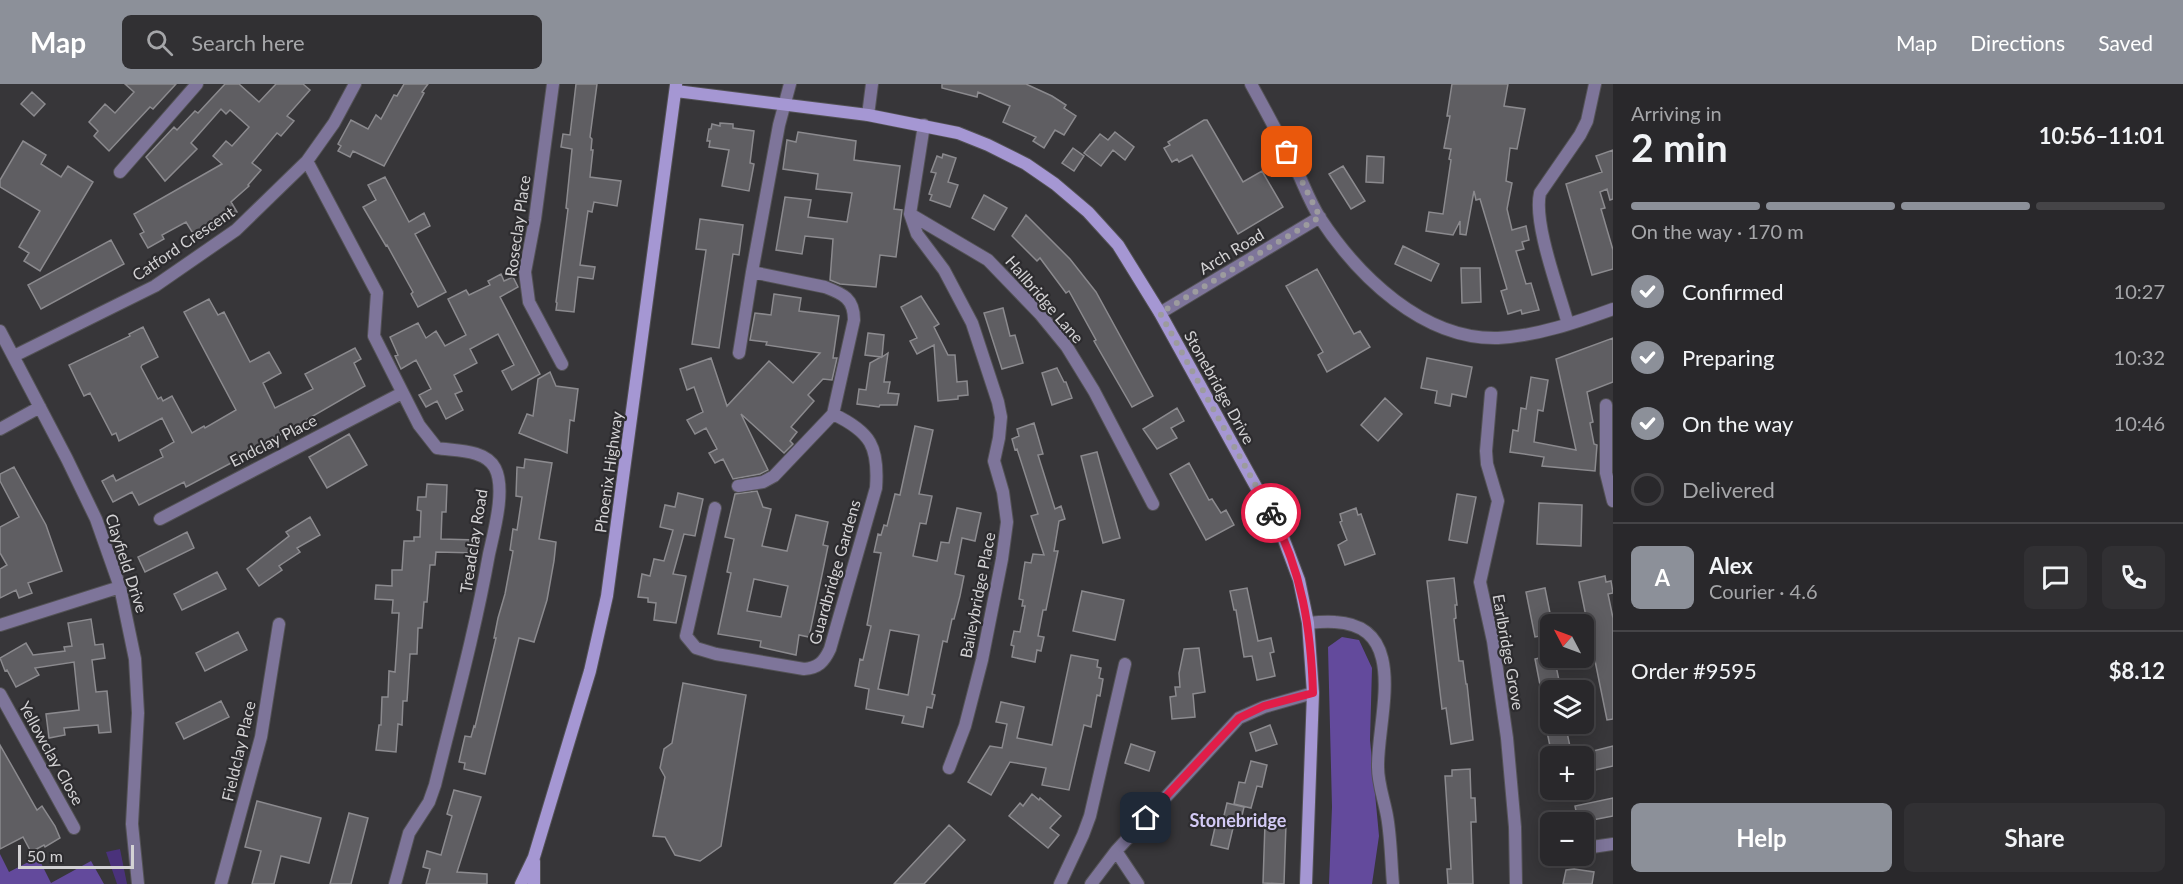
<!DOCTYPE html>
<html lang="en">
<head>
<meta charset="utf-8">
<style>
  body { margin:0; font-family:Lato,sans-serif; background:#313033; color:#f1f3f6; height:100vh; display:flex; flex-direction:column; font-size:22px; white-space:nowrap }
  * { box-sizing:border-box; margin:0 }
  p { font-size:20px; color:#a5a6a9 }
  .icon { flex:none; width:33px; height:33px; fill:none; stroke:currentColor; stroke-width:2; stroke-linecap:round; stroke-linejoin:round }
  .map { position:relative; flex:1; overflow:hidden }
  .sheet { display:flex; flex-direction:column; background:#29282b; width:570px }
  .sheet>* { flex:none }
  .needle { width:39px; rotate:311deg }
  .buttons { position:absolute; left:1540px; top:530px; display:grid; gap:12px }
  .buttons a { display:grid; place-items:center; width:54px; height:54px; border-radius:9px; background:#29282b; box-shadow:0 3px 15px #0003,0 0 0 2px #454447; font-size:30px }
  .scale { position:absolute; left:18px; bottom:15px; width:116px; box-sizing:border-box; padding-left:6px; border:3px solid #d3d2d4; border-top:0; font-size:16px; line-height:21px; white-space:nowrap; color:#d3d2d4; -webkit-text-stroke:4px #2d2c2f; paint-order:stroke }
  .pin { position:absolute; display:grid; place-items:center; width:51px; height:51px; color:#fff; margin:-26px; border-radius:12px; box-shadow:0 3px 9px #0006 }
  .courier { position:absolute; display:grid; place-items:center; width:60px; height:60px; margin:-30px; border:4px solid #e11d48; border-radius:50%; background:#fff; color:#222; box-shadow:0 2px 8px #0007 }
  .summary em { font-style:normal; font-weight:700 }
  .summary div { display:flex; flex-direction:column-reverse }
  .summary { display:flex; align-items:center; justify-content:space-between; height:102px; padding:0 18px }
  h1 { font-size:39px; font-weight:700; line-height:45px }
  .bar { display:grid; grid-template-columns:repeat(4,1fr); gap:9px 6px; align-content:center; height:72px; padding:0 18px }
  .bar i { height:8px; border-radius:4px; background:#454447 }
  .bar .current { background:#8c9099 }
  .bar p { grid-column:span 4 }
  .line { display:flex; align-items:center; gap:15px; padding:0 18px; border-top:2px solid #454447 }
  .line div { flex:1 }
  .round { display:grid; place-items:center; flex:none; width:63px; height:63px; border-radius:9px; background:#313033 }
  ol { padding:0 18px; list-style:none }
  li { display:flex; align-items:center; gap:18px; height:66px }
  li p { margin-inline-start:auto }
  li .icon { padding:6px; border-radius:50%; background:#8c9099; color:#fff; stroke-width:4 }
  li:last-child { color:#a5a6a9 }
  li i { width:33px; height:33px; border:3px solid #454447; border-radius:50% }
  .primary-button { display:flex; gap:12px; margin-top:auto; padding:12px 18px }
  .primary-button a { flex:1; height:69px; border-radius:9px; background:#8c9099; color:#fff; font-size:24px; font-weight:700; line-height:69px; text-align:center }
  .primary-button a+a { background:#313033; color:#f1f3f6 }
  header { display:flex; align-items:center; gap:36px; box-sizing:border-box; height:84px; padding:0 30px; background:#8c9099; color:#fff }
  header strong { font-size:28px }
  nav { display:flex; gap:33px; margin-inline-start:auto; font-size:21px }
  .search { width:420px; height:54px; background:#313033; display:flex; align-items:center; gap:15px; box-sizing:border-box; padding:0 21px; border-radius:9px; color:#a5a6a9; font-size:22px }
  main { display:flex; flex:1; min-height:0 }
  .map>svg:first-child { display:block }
  .green { fill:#4a327b }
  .forest { fill:#634a9c }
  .building { fill:#5f5e62; stroke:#8b8a8e; stroke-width:1.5; fill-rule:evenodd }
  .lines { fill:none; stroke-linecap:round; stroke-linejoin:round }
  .street-casing { stroke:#535255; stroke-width:14 }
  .secondary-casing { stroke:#535255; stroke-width:14 }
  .street { stroke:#7e759a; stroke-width:12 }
  .secondary { stroke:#a597d3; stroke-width:12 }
  .done { stroke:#9c9b9e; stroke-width:6; stroke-dasharray:0 10.8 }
  .route { stroke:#e11d48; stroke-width:8 }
  .labels { text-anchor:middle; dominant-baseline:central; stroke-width:4.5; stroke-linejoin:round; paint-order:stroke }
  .street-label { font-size:16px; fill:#d3d2d4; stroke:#2d2c2f }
  .neighbourhood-label { font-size:18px; font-weight:bold; fill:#d3caf5; stroke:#2d2c2f }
</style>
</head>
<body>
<header>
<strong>Map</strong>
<div class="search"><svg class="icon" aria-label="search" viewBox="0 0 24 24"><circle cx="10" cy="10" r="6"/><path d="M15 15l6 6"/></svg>Search here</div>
<nav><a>Map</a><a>Directions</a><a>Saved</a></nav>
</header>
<main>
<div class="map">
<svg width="1613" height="800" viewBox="0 0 1613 800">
  <rect width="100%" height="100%" fill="#373639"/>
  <!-- green -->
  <path class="green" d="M120 765 127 800H117L106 768Z"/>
  <!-- forest -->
  <path class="forest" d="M1342 553 1359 556 1372 584 1370 656 1379 752 1372 800H1329L1332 723 1328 563Z
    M0 770 9 788 38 773 51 799 91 777 104 800H0Z"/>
  <!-- building -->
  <path class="building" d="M125 0H176L153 25 150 23 109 67 94 52 98 47 89 38 105 20 115 29 134 8Z
    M225 0H239L259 18 276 0H303L310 6 287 32 294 37 281 52 277 49 252 79 261 86 248 101 249 102 231 118 237 128 206 146 208 150 197 156 186 138 162 151 164 155 148 164 140 150 144 148 134 130 222 80 213 72 226 57 232 62 249 43 230 26 226 30 221 25 191 59 197 65 165 97 146 73 174 43 177 46 195 27 198 29Z
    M404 0H428L422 8 424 9 384 82 353 67 350 73 338 67 341 62 338 60 351 36 368 45 376 31 381 35 394 11 397 12Z
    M576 0H597L590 53 592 55 591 66H593L590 93 621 97 617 122 594 118 592 128 588 127 580 181 595 183 593 195 578 193 574 228 556 226 557 219 556 218 568 125 566 124 572 65 561 63 563 50 570 51Z
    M942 0H1026L1052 12 1066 21 1064 24 1076 32 1064 51 1055 46 1044 64 1033 57 1036 53 1003 38 1010 22 978 8 977 13 942 4Z
    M1452 0H1508L1504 22 1525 25 1517 65 1510 64 1506 97 1512 99 1507 125 1512 146 1526 142 1529 156 1522 158 1524 165 1516 167 1526 200 1531 199 1539 226 1522 230 1521 226 1508 230 1501 207 1507 205 1480 115 1476 116 1474 107 1466 151 1460 150V137L1453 151 1426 147 1429 128 1443 130 1451 76 1449 75 1451 65 1444 64 1450 32H1447Z
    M32 8 45 20 34 32 21 20Z
    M1204 36H1207L1243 98 1262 87 1283 123 1238 150 1192 71 1179 78 1177 75 1172 78 1164 64 1170 61 1168 58Z
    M720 39 733 40V44L754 47 750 79 754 80 749 107 722 102 729 66 709 63 710 57H707L709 45H711L712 40 720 42Z
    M798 48 856 57 854 76 900 82 894 125 902 126 896 173 880 171 876 203 840 200 830 196 833 155 805 152 802 170 776 166 785 113 811 116 808 133 847 138 852 109 816 105 818 90 783 85 787 56 796 58Z
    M1115 48 1134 63 1125 76 1113 66 1101 82 1084 69 1100 50 1108 56Z
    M23 57 46 71 41 80 61 93 68 82 93 98 40 187 24 177 29 169 19 163 40 127 0 103V96Z
    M1073 64 1084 72 1074 87 1062 79Z
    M1613 66V115L1610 116 1607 105 1600 108 1605 124 1601 125 1613 166V185L1592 191 1566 100 1602 88 1596 72Z
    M943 70 956 74 948 98 958 101 950 123 930 116 932 111 929 110 936 89 931 88 937 72 942 74Z
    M1367 72 1384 73 1383 99 1366 98Z
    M1343 82 1365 117 1351 125 1329 90Z
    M385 93 409 138 424 129 430 142 415 150 446 208 418 223 411 210 413 208 387 161 386 162 363 123 376 116 368 101Z
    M984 111 1007 124 994 146 972 134Z
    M1026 131 1070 175 1096 208 1153 312 1132 323 1094 257 1096 256 1069 207 1066 209 1040 174 1037 177 1012 152Z
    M700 135 743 141 739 171 733 170 719 264 692 260 706 166 696 165Z
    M111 156 124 180 41 225 28 201Z
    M1403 162 1439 180 1431 197 1395 180Z
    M1461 184H1480L1481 218 1462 219Z
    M1317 185 1354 250 1360 247 1370 263 1327 288 1318 271 1323 268 1286 202Z
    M501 190 504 197 513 193 518 203 500 213 540 290 512 306 502 287 514 281 498 250 470 265 477 279 454 291 462 307 455 310 463 326 446 335 437 317 426 323 419 311 431 305 416 276 401 285 395 272 398 271 390 253 418 239 426 254 436 247 445 262 466 251 448 215 466 206 469 211 490 201 488 197Z
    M774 210 801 214 799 227 839 232 833 274H837L832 296 823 295 808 311 814 317 791 343 797 348 790 357 793 360 784 369 741 330 768 386 760 390 733 395 723 375 715 379 709 369 717 365 706 344 695 350 687 336 703 328 694 303 687 306 680 285 711 274 727 322 769 277 793 299 820 269 766 261 767 258 750 256 755 229 771 231Z
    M921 212 939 240 934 243 948 271H955L957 298 967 297 968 311 958 312V315L938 317 934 261 917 270 910 257 917 254 901 223Z
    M209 215 218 231 224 228 250 278 269 268 281 289 263 299 275 324 313 305 305 290 355 264 361 275 354 279 365 302 306 336 308 340 285 351 284 349 247 366 248 370 186 403 184 398 139 421 132 408 113 418 102 397 113 391 116 397 163 373 160 366 174 358 162 334 119 357 116 349 112 351 90 309 84 312 69 281 130 252 129 250 143 243 158 273 142 281 141 283 158 315 161 313 163 317 172 312 192 349 204 342 205 344 236 326 184 228Z
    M1003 224 1010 252 1015 251 1023 279 1002 285 984 229Z
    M868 249 884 251 882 273 888 269 884 298H890L888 309 899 310 897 321H880L879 323 857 320 859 305 866 306 870 279 881 273 865 271Z
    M1613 254V298L1587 308 1593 338 1590 339 1594 360 1597 361 1595 387 1542 382 1544 373 1510 368 1513 346 1518 347 1521 324 1526 325 1531 293 1548 296 1543 327 1538 326 1534 358 1576 366 1556 275Z
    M1427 274 1472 283 1466 313 1452 310 1450 322 1435 319 1437 307 1421 304Z
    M1057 284 1064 298H1066L1072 314 1052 321 1042 289Z
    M550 288 556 302 578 305 574 337 570 336 567 369 519 349 527 330 533 332 538 295Z
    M1385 314 1402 330 1378 357 1361 341Z
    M1177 324 1184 337 1171 344 1177 354 1157 365 1143 345Z
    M1034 339 1043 370 1038 371 1055 425 1061 422 1065 435 1059 437 1054 467H1058L1046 526H1043L1038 552 1044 553 1041 567 1037 566 1035 578 1012 573 1014 562 1011 561 1014 547 1020 548 1025 522H1022L1023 516 1019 515 1025 478 1031 479 1033 470 1044 471 1031 432 1038 430 1017 365 1015 366 1012 355 1019 352 1017 345Z
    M915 342 933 346 919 410 932 412 926 440 920 439 913 472 937 477 941 458 949 459 957 424 981 429 975 457 962 454 955 490 964 492 960 512 954 535H952L947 558 943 557 932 610 935 611 932 624 927 623 923 643 902 639 904 632 866 625 869 605 855 602 860 575 863 576 871 542 867 541 881 469 874 468 878 450 881 451 884 441 887 442 895 410 900 411ZM890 546 919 551 908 611 878 605Z
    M349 350 367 381 327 404 309 373Z
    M1097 368 1120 454 1103 459 1081 372Z
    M525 375 552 379 539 455 556 458 554 477 547 516 534 558 519 554 485 690 464 685 465 679 459 678 465 652 471 653 474 642 475 643 496 554H494L498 534 505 510 513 467 510 466 513 445 517 446 522 413 516 412 517 383 524 384Z
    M1189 379 1209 416 1212 415 1221 429 1226 426 1234 441 1206 456 1170 390Z
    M14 383 46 441 62 487 28 499 32 509 19 514 16 506 0 514V485L7 481 0 469V443L19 433 0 397V390Z
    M427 400 447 401 446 428H442L441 455 477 456V469L436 468 435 481H430L427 518H424L422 544H418L417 570H410L407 617H403L402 641 398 640 396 668 376 666 379 641H381L382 613H388L389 587 395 588 399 529H392L393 516 375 515 376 501 392 502V486H402L404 457H414V453H420L421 427 417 426 418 413H426Z
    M757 407 763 423 771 425 762 462 787 467 796 431 828 438 823 461 828 462 809 553 799 551 796 571 760 563 761 557 718 550 731 489 727 488 734 455 725 453 735 410ZM754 495 788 502 781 533 747 527Z
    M678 409 703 415 695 452 684 450 673 490 686 492 676 539 654 536 656 519 648 518V514L638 513 642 490 650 492 654 475 664 477 673 446 660 443 665 421 675 423Z
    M1457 410 1476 413 1467 459 1449 456Z
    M1539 419 1582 421 1581 462 1537 460Z
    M1356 424 1358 431 1361 430 1375 470 1345 481 1338 461 1347 456 1340 438 1342 437 1340 430Z
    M310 433 320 451 297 464 300 468 279 482 282 486 259 502 247 485 289 452 286 448Z
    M187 448 194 464 145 488 138 473Z
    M217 488 226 505 182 526 174 510Z
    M1605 492 1606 498 1611 497 1613 509 1608 510 1613 534V635L1607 636 1579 498Z
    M1454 494 1457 521H1455L1456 534 1454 535 1459 577H1463L1466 600H1467L1473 656 1451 660 1446 624 1442 625 1427 497Z
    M1247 504 1258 557 1271 554 1274 568 1270 569 1275 592 1257 596 1252 572 1244 573 1236 526H1234L1230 507Z
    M1545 504 1551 534V550L1535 553 1526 508Z
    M1082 507 1124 516 1115 556 1073 547Z
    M91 535 95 561 103 560 105 574 92 576 96 608 107 607 111 648 99 649 98 641 64 644 65 651 49 654 46 630 79 626 74 578 35 584 39 591 16 603 7 586 5 587 0 574 26 559 33 571 65 567 64 563 72 562 68 539Z
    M238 548 247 566 205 587 196 569Z
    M1199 564 1205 608 1193 610 1195 633 1172 635 1170 613 1176 612 1175 603H1180L1179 589 1184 565Z
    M1071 571 1098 576 1097 583 1101 584 1099 594 1103 595 1100 612 1097 611 1091 643 1084 641 1069 706 1042 701 1046 684 1010 678 991 711 968 698 990 662 1002 664 1007 640 996 638 1001 618 1024 623 1017 654 1052 661Z
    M1548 572 1550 579 1555 577 1561 606H1541L1535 575Z
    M683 599 746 611 721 762 700 777 675 771 665 753 653 752 665 693 660 684 664 665 672 659Z
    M221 617 229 633 184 655 176 639Z
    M1548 639H1565L1572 672H1552L1546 643 1548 642Z
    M1270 641 1277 660 1256 667 1250 649Z
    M1131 660 1155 668 1149 687 1125 679Z
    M0 661 37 726 42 722 55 742 60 754 45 763 44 761 31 768 23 753 0 765Z
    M1613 662V682L1586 688 1584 672 1581 670Z
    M1251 677 1267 681 1262 703 1257 702 1251 724 1234 720 1239 698 1245 699Z
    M1470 685 1471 714H1475L1476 738H1471L1473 800H1448L1447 785H1451L1445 692H1452V686Z
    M454 706 481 713 457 788 487 790V800H426L430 785 423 783 427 767 441 771 452 732 447 730Z
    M1032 710 1039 716 1040 714 1061 732 1050 744 1059 751 1048 764 1009 732 1020 719 1023 722Z
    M1613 714V732L1582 738H1552L1551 732 1576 727 1575 722Z
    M257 717 321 734 309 779 281 772 274 800H252L261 767 245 763Z
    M1227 719 1244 723 1239 744 1222 740Z
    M349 729 368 734 351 800H330Z
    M1216 739 1233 744 1228 765 1211 761Z
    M1265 739 1286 740 1284 800 1263 799Z
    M949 741 965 756 924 800H894Z
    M1574 785 1594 788 1592 800H1563L1566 786Z"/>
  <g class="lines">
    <defs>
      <path id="street" d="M553 0 535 135 525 188 529 218 562 280
        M1251 0C1267 29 1283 59 1298 89 1305 104 1311 120 1320 134 1358 192 1423 256 1498 254 1537 252 1577 238 1613 225
        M868 31 872 0
        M924 41 910 130 917 150 944 186 972 239 998 318 1001 333 999 354 994 377 1003 408 1007 438 1002 475 982 576 965 642 949 684
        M307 77 377 209 374 252 419 341 437 364C455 367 485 365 495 384 506 405 494 447 489 470 475 548 454 624 435 701L429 718 409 749 395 800
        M120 88 197 0
        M910 130 988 176 1040 230 1067 263 1094 307 1153 420
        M1160 229 1320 133
        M1568 240C1559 207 1533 139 1540 109L1580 51 1587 37 1595 0
        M0 247 67 375 96 435 120 503 135 575 138 629 132 740 138 800
        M739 269 752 188
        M14 272 155 202 236 146 307 77 334 39 355 0
        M1491 309 1486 367 1487 380 1498 417 1480 498 1493 557 1507 654 1515 743 1516 800
        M1606 321V389L1613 417
        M0 345 40 323
        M738 402 763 398 774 392 833 330 854 236C854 214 843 210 825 203L752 188 779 41 790 0
        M715 424 686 552 696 564 716 570 804 585C818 584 824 578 830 565L876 404C879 363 871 348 833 330
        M160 435 402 309
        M1308 539C1317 538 1326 537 1335 538 1411 542 1377 635 1378 683 1378 700 1384 715 1387 732 1391 754 1391 777 1393 800
        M0 541 120 503
        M0 610 74 744
        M1592 763 1613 760
        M1116 767 1138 800
        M221 800 261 653 279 540
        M1060 800 1083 751 1090 732 1125 580
        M1091 800 1116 767 1239 634 1264 623 1313 609"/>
      <path id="secondary" d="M676 7 868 31 958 49 988 61 1026 80 1055 100 1088 128 1118 161 1160 229 1281 448 1299 496 1308 539 1313 609 1306 800
        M521 800 534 773 590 587 607 512 676 1
        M534 800V777"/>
    </defs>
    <!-- street casing -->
    <use href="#street" class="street-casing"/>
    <!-- secondary casing -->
    <use href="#secondary" class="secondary-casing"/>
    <!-- street -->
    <use href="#street" class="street"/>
    <!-- secondary -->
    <use href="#secondary" class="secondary"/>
  </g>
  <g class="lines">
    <!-- done -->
    <path class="done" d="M1271 429 1160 229 1320 133 1287 68"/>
    <!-- route -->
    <path class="route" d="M1146 734 1239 634 1264 622 1313 609C1311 546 1302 486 1271 429"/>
  </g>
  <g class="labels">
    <!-- street labels -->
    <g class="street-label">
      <text transform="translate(517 142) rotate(-82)">Roseclay Place</text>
      <text transform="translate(183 159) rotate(-34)">Catford Crescent</text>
      <text transform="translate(1231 167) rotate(-31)">Arch Road</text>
      <text transform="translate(1045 215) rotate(49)">Hallbridge Lane</text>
      <text transform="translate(1220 303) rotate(61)">Stonebridge Drive</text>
      <text transform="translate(273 356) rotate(-27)">Endclay Place</text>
      <text transform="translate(608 388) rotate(-82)">Phoenix Highway</text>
      <text transform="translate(473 457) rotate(-81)">Treadclay Road</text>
      <text transform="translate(127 479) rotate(72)">Clayfield Drive</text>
      <text transform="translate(834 488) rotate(-74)">Guardbridge Gardens</text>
      <text transform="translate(977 511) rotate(-79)">Baileybridge Place</text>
      <text transform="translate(1509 568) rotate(80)">Earlbridge Grove</text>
      <text transform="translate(238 667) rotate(-77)">Fieldclay Place</text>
      <text transform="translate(52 669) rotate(61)">Yellowclay Close</text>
    </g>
    <!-- neighbourhood labels -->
    <g class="neighbourhood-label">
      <text x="1238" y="736">Stonebridge</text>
    </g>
  </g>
</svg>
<div class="buttons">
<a><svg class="needle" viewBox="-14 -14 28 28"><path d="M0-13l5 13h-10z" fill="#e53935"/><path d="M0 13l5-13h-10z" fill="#a5a6a9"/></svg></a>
<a><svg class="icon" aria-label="layers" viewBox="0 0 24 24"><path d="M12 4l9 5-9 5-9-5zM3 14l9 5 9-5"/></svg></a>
<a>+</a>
<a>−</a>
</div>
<div class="scale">50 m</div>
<div class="pin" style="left:1287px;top:68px;background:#ea580c"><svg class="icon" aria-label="bag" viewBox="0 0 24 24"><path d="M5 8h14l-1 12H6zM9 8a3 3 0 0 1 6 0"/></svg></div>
<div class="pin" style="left:1146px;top:734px;background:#1f2937"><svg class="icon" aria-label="home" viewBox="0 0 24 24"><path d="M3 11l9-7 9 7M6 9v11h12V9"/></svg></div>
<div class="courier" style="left:1271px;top:429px"><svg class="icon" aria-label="bike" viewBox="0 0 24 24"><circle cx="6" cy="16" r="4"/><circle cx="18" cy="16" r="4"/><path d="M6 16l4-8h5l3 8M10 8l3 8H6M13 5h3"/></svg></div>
</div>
<section class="sheet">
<div class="summary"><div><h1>2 min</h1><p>Arriving in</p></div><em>10:56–11:01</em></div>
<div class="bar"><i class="current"></i><i class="current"></i><i class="current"></i><i></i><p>On the way · 170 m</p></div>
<ol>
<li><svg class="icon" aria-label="check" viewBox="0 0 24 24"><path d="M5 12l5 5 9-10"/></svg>Confirmed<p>10:27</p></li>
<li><svg class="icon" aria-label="check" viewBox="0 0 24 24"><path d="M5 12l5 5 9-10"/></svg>Preparing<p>10:32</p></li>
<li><svg class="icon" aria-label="check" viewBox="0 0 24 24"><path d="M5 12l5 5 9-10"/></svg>On the way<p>10:46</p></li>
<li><i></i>Delivered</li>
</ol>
<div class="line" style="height:108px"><b class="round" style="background:#8c9099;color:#fff">A</b><div><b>Alex</b><p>Courier · 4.6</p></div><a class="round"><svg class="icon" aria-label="chat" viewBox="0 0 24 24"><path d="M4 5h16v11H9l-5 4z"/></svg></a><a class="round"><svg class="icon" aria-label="phone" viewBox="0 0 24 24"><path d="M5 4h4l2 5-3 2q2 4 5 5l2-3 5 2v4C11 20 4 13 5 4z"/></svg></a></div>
<div class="line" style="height:78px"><div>Order #9595</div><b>$8.12</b></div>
<div class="primary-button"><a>Help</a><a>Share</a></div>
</section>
</main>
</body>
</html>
